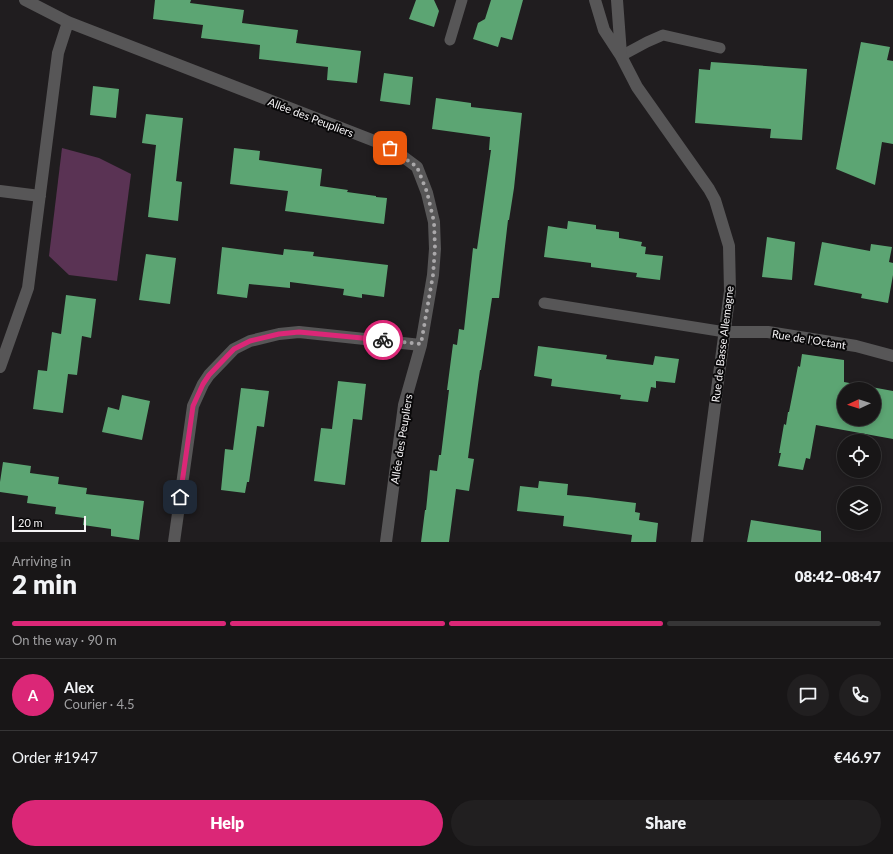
<!DOCTYPE html>
<html lang="en">
<head>
<meta charset="utf-8">
<style>
  body { margin:0; font-family:Lato,sans-serif; background:#211f20; color:#f1f3f6; height:100vh; display:flex; flex-direction:column; font-size:15px; white-space:nowrap }
  * { box-sizing:border-box; margin:0 }
  p { font-size:13px; color:#9f9fa1 }
  .icon { flex:none; width:22px; height:22px; fill:none; stroke:currentColor; stroke-width:2; stroke-linecap:round; stroke-linejoin:round }
  .map { position:relative; height:542px; overflow:hidden }
  .sheet { display:flex; flex-direction:column; background:#181617; flex:1 }
  .sheet>* { flex:none }
  .needle { width:26px; rotate:266deg }
  .fabs { position:absolute; left:837px; top:382px; display:grid; gap:8px }
  .fabs a { display:grid; place-items:center; width:44px; height:44px; border-radius:50%; background:#181617; box-shadow:0 2px 6px #0003,0 0 0 1px #363536; font-size:20px }
  .scale { position:absolute; left:12px; bottom:10px; width:74px; box-sizing:border-box; padding-left:4px; border:2px solid #f5f3f5; border-top:0; font-size:11px; line-height:14px; white-space:nowrap; color:#f5f3f5; -webkit-text-stroke:3px #090809; paint-order:stroke }
  .pin { position:absolute; display:grid; place-items:center; width:34px; height:34px; color:#fff; margin:-17px; border-radius:8px; box-shadow:0 2px 6px #0006 }
  .courier { position:absolute; display:grid; place-items:center; width:40px; height:40px; margin:-20px; border:3px solid #db2777; border-radius:50%; background:#fff; color:#222; box-shadow:0 1px 5px #0007 }
  .overview em { font-style:normal; font-weight:800 }
  .overview div { display:flex; flex-direction:column-reverse }
  .overview { display:flex; align-items:center; justify-content:space-between; height:68px; padding:0 12px }
  h1 { font-size:26px; font-weight:800; line-height:30px }
  .bar { display:grid; grid-template-columns:repeat(4,1fr); gap:6px 4px; align-content:center; height:48px; padding:0 12px }
  .bar i { height:5px; border-radius:3px; background:#363536 }
  .bar .on { background:#db2777 }
  .bar p { grid-column:span 4 }
  .line { display:flex; align-items:center; gap:10px; padding:0 12px; border-top:1px solid #363536 }
  .line div { flex:1 }
  .round { display:grid; place-items:center; flex:none; width:42px; height:42px; border-radius:21px; background:#211f20 }
  .button { display:flex; gap:8px; margin-top:auto; padding:8px 12px }
  .button a { flex:1; height:46px; border-radius:24px; background:#db2777; color:#fff; font-size:16px; font-weight:800; line-height:46px; text-align:center }
  .button a+a { background:#211f20; color:#f1f3f6 }
  .map>svg:first-child { display:block }
  .green { fill:#5a3354 }
  .building { fill:#5ca573; fill-rule:evenodd }
  .lines { fill:none; stroke-linecap:round; stroke-linejoin:round }
  .service { stroke:#575657; stroke-width:11 }
  .minor { stroke:#575657; stroke-width:12 }
  .done { stroke:#aaa8aa; stroke-width:4; stroke-dasharray:0 7.2 }
  .route { stroke:#db2777; stroke-width:5 }
  .labels { text-anchor:middle; dominant-baseline:central; stroke-width:4; stroke-linejoin:round; paint-order:stroke }
  .street-label { font-size:11px; fill:#f5f3f5; stroke:#090809 }
</style>
</head>
<body>
<div class="map">
<svg width="893" height="542" viewBox="0 0 893 542">
  <rect width="100%" height="100%" fill="#201d1f"/>
  <!-- green -->
  <path class="green" d="M62 148 99 158 131 174 117 281 69 275 49 256Z"/>
  <!-- building -->
  <path class="building" d="M155 0H191L190 3 244 10 242 23 298 30 296 43 361 51 357 83 327 80 328 67 259 59 260 45 201 38 203 25 153 19Z
    M416 0H434L439 11 434 27 409 19Z
    M491 0H523L512 40 501 37 498 47 473 39 478 23 485 19Z
    M861 42 890 47 887 60 893 61V144L882 142 875 185 836 169Z
    M711 62 807 69 802 140 770 138 771 129 695 123 699 69 710 70Z
    M384 73 413 77 410 105 380 101Z
    M93 86 119 89 116 118 90 115Z
    M436 98 471 103V107L522 113 514 188 509 220H508L499 298H492L481 370H480L468 458 474 459 469 491 456 489 449 542H421L425 510H426L430 470 437 471 439 455H441L449 390H447L453 344 457 345 459 329 464 330 473 248 477 249 491 150H489L490 137 432 129Z
    M146 114 183 118 176 181 182 182 178 221 148 217 156 145 142 143Z
    M234 148 260 151 259 160 322 169 320 186 348 190 347 192 376 196V197L387 198 384 224 285 211 288 191 230 184Z
    M568 221 596 225V229L619 232V238L642 242 641 246 646 247 645 254 663 256 660 280 636 277 637 273 591 267V263L544 257 548 226 567 229Z
    M767 237 795 242 792 280 762 277Z
    M822 242 870 251 871 244 892 247 889 262 893 263V275L888 303 861 298 862 294 814 285Z
    M222 247 283 255 284 249 314 252 313 256 388 265 384 297 362 294V298L343 295 344 289 290 282V288L249 284 247 298 217 294Z
    M146 254 176 258 170 304 139 300Z
    M66 295 96 299 91 338 82 336 77 375 68 374 63 413 33 409 38 370 47 371 52 332 61 334Z
    M538 346 607 355 606 359 653 365 655 356 679 359 675 383 656 381V388L651 387 648 402 620 399 621 395 551 386 552 379 534 376Z
    M802 354 844 360V382L893 391V439L816 425 810 459 806 458 803 470 778 466 781 453H779L784 424 786 425 788 412H789L798 366 800 367ZM844 389H874V419H844Z
    M338 381 366 384 362 420 353 419 345 485 314 481 321 428 332 429Z
    M241 388 269 391 264 427 257 426 249 482H247L245 493 221 490 225 449 233 450Z
    M122 395 150 401 142 440 102 432 108 407 119 410Z
    M3 462 31 466 30 473 59 477 58 484 87 488 86 494 144 501 139 540 111 536V529L83 525 84 518 55 514 56 507 27 503 28 496 0 492V482Z
    M539 481 568 484 567 495 588 497 636 503 635 512 640 513 639 520 658 523 656 542H631L632 535 563 526 564 516 517 511 520 486 538 488Z
    M751 520 821 531V542H747Z"/>
  <g class="lines">
    <!-- service -->
    <path class="service" d="M450 40 462 0
      M621 56 647 42 663 35 720 48
      M544 303 725 332"/>
    <!-- minor -->
    <path class="minor" d="M25 0 68 22 390 147 417 167 427 193 434 222 435 249 433 275 421 345 404 405 386 542
      M595 0 604 30 621 56 637 87 709 189 715 200 729 246 730 291 697 542
      M617 0 621 54
      M0 191 40 196
      M725 332H768L856 346 893 356
      M0 367 28 288 58 53 68 22
      M174 542 193 406 203 384 209 375 234 349 250 341 279 334 299 332 421 345"/>
  </g>
  <g class="lines">
    <!-- done -->
    <path class="done" d="M383 340 421 344 433 275 435 248 434 222 427 192 417 167 390 148"/>
    <!-- route -->
    <path class="route" d="M180 497 193 406 203 384 209 375 234 349 250 341 279 334 299 332 383 340"/>
  </g>
  <g class="labels">
    <!-- street labels -->
    <g class="street-label">
      <text transform="translate(311 117) rotate(21)">Allée des Peupliers</text>
      <text transform="translate(809 339) rotate(9)">Rue de l'Octant</text>
      <text transform="translate(722 344) rotate(-83)">Rue de Basse Allemagne</text>
      <text transform="translate(401 439) rotate(-81)">Allée des Peupliers</text>
    </g>
  </g>
</svg>
<div class="fabs">
<a><svg class="needle" viewBox="-14 -14 28 28"><path d="M0-13l5 13h-10z" fill="#e53935"/><path d="M0 13l5-13h-10z" fill="#9f9fa1"/></svg></a>
<a><svg class="icon" aria-label="locate" viewBox="0 0 24 24"><circle cx="12" cy="12" r="6"/><path d="M12 2v4M12 18v4M2 12h4M18 12h4"/></svg></a>
<a><svg class="icon" aria-label="layers" viewBox="0 0 24 24"><path d="M12 4l9 5-9 5-9-5zM3 14l9 5 9-5"/></svg></a>
</div>
<div class="scale">20 m</div>
<div class="pin" style="left:390px;top:148px;background:#ea580c"><svg class="icon" aria-label="bag" viewBox="0 0 24 24"><path d="M5 8h14l-1 12H6zM9 8a3 3 0 0 1 6 0"/></svg></div>
<div class="pin" style="left:180px;top:497px;background:#1f2937"><svg class="icon" aria-label="home" viewBox="0 0 24 24"><path d="M3 11l9-7 9 7M6 9v11h12V9"/></svg></div>
<div class="courier" style="left:383px;top:340px"><svg class="icon" aria-label="bike" viewBox="0 0 24 24"><circle cx="6" cy="16" r="4"/><circle cx="18" cy="16" r="4"/><path d="M6 16l4-8h5l3 8M10 8l3 8H6M13 5h3"/></svg></div>
</div>
<section class="sheet">
<div class="overview"><div><h1>2 min</h1><p>Arriving in</p></div><em>08:42–08:47</em></div>
<div class="bar"><i class="on"></i><i class="on"></i><i class="on"></i><i></i><p>On the way · 90 m</p></div>
<div class="line" style="height:72px"><b class="round" style="background:#db2777;color:#fff">A</b><div><b>Alex</b><p>Courier · 4.5</p></div><a class="round"><svg class="icon" aria-label="chat" viewBox="0 0 24 24"><path d="M4 5h16v11H9l-5 4z"/></svg></a><a class="round"><svg class="icon" aria-label="phone" viewBox="0 0 24 24"><path d="M5 4h4l2 5-3 2q2 4 5 5l2-3 5 2v4C11 20 4 13 5 4z"/></svg></a></div>
<div class="line" style="height:52px"><div>Order #1947</div><b>€46.97</b></div>
<div class="button"><a>Help</a><a>Share</a></div>
</section>
</body>
</html>
